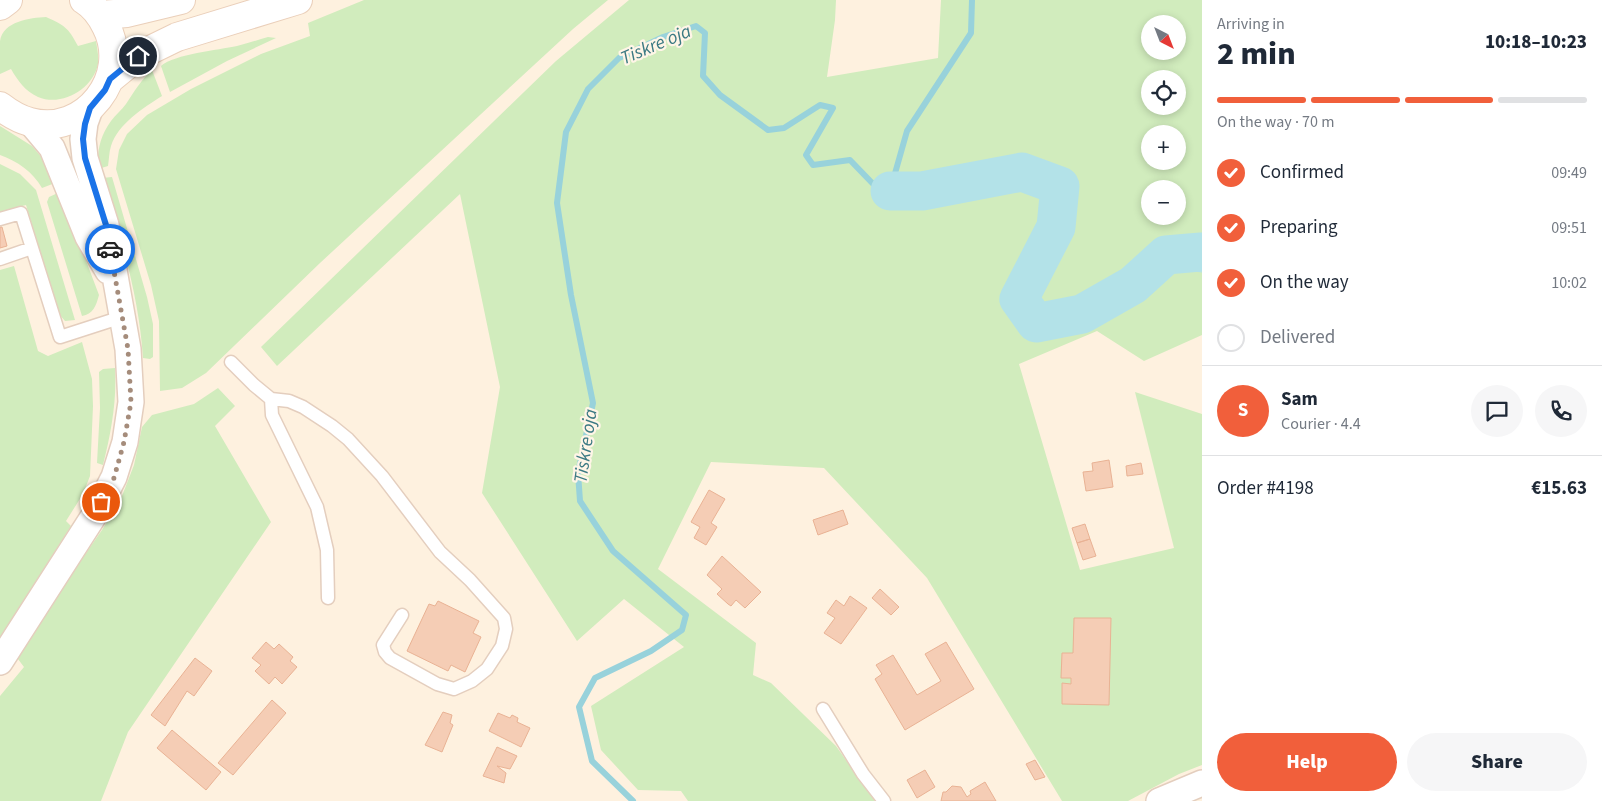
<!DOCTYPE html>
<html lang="en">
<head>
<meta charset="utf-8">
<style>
  body { margin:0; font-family:"Source Sans 3",sans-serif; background:#f6f6f7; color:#1f2937; height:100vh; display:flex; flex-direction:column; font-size:19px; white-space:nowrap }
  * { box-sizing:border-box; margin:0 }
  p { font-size:16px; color:#747a83 }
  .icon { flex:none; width:28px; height:28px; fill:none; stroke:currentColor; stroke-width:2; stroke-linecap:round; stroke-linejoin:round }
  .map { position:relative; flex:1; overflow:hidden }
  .side { display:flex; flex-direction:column; background:#fff; width:400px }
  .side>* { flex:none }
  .needle { width:32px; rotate:138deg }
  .tools { position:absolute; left:1141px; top:15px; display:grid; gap:10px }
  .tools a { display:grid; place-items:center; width:45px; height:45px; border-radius:50%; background:#fff; box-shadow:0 2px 8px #0003; font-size:25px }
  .pin { position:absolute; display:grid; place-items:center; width:42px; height:42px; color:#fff; margin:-21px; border:2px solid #fff; border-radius:50%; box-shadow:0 1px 5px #0007 }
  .courier { position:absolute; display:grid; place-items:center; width:50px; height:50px; margin:-25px; border:4px solid #1a73e8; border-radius:50%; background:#fff; color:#222; box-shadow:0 1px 6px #0007 }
  .headline em { font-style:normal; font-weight:800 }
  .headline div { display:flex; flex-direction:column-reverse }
  .headline { display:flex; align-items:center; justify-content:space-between; height:85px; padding:0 15px }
  h1 { font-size:32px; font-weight:800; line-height:38px }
  .bar { display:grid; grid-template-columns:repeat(4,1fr); gap:8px 5px; align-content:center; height:60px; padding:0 15px }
  .bar i { height:6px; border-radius:4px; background:#e0e1e3 }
  .bar .current { background:#f15f3b }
  .bar p { grid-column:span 4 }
  .line { display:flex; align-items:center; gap:12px; padding:0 15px; border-top:1px solid #e0e1e3 }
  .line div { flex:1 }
  .round { display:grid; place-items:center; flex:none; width:52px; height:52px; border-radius:26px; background:#f6f6f7 }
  ol { padding:0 15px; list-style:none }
  li { display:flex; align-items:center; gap:15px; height:55px }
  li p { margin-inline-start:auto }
  li .icon { padding:5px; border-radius:50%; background:#f15f3b; color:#fff; stroke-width:4 }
  li:last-child { color:#747a83 }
  li i { width:28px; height:28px; border:2px solid #e0e1e3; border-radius:50% }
  .cta { display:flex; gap:10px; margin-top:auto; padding:10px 15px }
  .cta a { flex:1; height:58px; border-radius:30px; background:#f15f3b; color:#fff; font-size:20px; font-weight:800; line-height:58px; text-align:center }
  .cta a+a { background:#f6f6f7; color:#1f2937 }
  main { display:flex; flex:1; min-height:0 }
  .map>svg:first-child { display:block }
  .green { fill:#d1ecbd; fill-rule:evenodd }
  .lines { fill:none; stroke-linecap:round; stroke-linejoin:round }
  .stream { stroke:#98d2db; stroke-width:6 }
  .river { stroke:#b3e2e8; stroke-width:39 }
  .building { fill:#f5cdb5; stroke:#e9b294 }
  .lane-casing { stroke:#e4cebe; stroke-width:15 }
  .street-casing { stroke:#e4cebe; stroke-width:28 }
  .secondary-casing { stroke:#eacfba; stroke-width:30 }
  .lane { stroke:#fff; stroke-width:12 }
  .street { stroke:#fff; stroke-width:25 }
  .secondary { stroke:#fff; stroke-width:28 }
  .done { stroke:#a58c7b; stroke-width:5; stroke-dasharray:0 9 }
  .route { stroke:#1a73e8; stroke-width:6 }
  .labels { text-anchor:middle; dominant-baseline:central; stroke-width:4.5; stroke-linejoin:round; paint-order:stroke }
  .water-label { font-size:19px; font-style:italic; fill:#3b7983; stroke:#fff5e7 }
</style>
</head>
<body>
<main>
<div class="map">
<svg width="1202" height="801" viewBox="0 0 1202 801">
  <rect width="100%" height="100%" fill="#fef1df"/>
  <!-- green -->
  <path class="green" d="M364 0H608L573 29 320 263 206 373 182 388 160 391 159 321 151 285 116 169 119 150 127 134 147 115 191 89 261 54 310 36 308 23Z
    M629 0H836L835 20 827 77 938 58 941 0H1202V335L1144 361 1097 331 1019 364 1080 570 1174 548 1135 392 1202 414V765L1179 774 1128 801H1062L927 578 824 468 711 462 658 569 756 643 753 675 771 683 836 746 875 801H688L681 791 638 790 601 750 591 706 684 647 624 599 577 641 482 493 500 387 460 194 277 366 261 347 556 61ZM1150 24H1178V51H1150ZM1150 79H1178V106H1150ZM1150 134H1178V161H1150ZM1150 189H1178V216H1150Z
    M46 17C64 25 68 27 78 46L96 41C97 48 99 56 98 64 93 89 62 107 38 97 25 91 18 81 11 69L0 74C0 63 0 52 0 41 3 21 30 18 46 17Z
    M268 37 276 38 227 61 170 92 161 66C175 54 218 50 237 46 248 43 258 40 268 37Z
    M152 70 162 96C143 108 118 124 111 146 109 152 109 160 108 166L98 169C97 151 100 136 111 121 115 115 122 110 126 104 134 92 141 80 152 70Z
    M0 126 32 146 49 166 55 183 42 188C33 172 17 161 0 155Z
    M0 164 20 174 36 190 75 320 65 321 59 314 26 205 0 212Z
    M112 177 147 297 153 324V357L150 359 143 358C139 296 121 237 102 178Z
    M60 192 99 295C96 306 93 314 82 316L47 202 49 197Z
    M14 266 38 351 48 356 82 342 92 379 93 406 90 476 83 494 66 521 71 526 12 619 7 631 0 643V270Z
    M115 368C117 401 111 433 103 465L97 463 100 408 99 372 103 369Z
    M218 388 235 406 215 426 271 522 128 732 101 801H0V696L24 667 15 655 102 530 122 496 134 465 142 427 152 415 194 404Z"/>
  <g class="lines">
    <!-- stream -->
    <path class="stream" d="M633 801 592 761 579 707 595 678 651 651 682 630 686 615 613 551 580 501 578 473 593 403 571 295 557 203 566 132 588 89 619 58 663 37 696 26 705 33 703 76 720 95 768 130 784 128 820 105 833 108 806 155 813 165 850 160 877 188 890 191 907 131 971 33 972 0"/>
    <!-- river -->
    <path class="river" d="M890 191H922L1022 172 1060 186 1056 227 1019 299 1036 323 1082 314 1133 285 1166 255 1201 252 1202 253"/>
  </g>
  <!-- building -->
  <path class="building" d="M0 227H2L7 246 0 248Z
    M1109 460 1113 487 1086 491 1083 472 1093 471 1092 463Z
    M1141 463 1143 474 1127 476 1126 466Z
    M709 490 725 499 711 523 717 527 706 545 694 538 700 527 691 522Z
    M843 510 848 524 818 535 813 520Z
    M1085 524 1090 539 1077 543 1072 528Z
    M1090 539 1096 556 1083 560 1077 543Z
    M722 556 761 592 745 608 736 600 731 606 728 604 717 594 722 589 707 575Z
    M880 589 899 607 891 615 872 598Z
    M850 596 867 608 841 644 824 633 835 618 827 613 836 600 844 606Z
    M438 601 479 621 473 633 481 637 465 672 451 665 448 671 407 651 429 604 435 606Z
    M1074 618H1111L1109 705 1062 704V683L1071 684V678H1061L1062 653H1073Z
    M266 642 274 649 279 644 293 657 290 661 297 667 282 684 275 677 269 684 255 671 261 665 252 658Z
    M946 642 974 689 905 730 875 679 882 674 876 665 893 655 917 695 941 681 925 654Z
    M195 658 212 671 194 696 187 691 165 726 151 715Z
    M272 700 286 713 233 775 218 763Z
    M443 712 452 715 450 723 453 725 442 752 425 745Z
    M498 713 510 718 512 715 518 718 517 722 530 728 521 747 489 731Z
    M172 730 221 772 206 790 157 748Z
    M497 747 517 756 510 769 497 766 506 773 504 783 483 776Z
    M1035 760 1045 777 1035 780 1026 764Z
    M925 770 935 787 917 798 907 780Z
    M985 782 996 801H941L943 792H946L952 786 961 787 967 797 971 794 970 791Z"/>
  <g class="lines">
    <defs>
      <path id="lane" d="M0 219 21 213 60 337 122 317
        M0 259 32 248
        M231 362 254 385 271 399 289 401 303 407 332 426 348 439 382 476 440 552 470 580 504 618 506 629 502 646 487 669 472 681 454 689 437 684 390 658 385 652 383 645 402 615
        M271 399 272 415 317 507 327 550 328 598
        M823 709 863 774 884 801"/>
      <path id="street" d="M31 123 52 148 88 237 108 271
        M0 662 95 514 114 477 125 442 131 402 128 349 106 225 85 158 83 139 85 123 90 109
        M1159 801 1202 783"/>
      <path id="secondary" d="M0 6 8 0
        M101 15 127 13 181 0
        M110 79 138 56 177 37 298 0
        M0 106C9 113 19 119 30 122 85 137 132 76 106 26 101 16 94 6 84 0"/>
    </defs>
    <!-- lane casing -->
    <use href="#lane" class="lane-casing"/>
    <!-- street casing -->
    <use href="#street" class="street-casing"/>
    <!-- secondary casing -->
    <use href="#secondary" class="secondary-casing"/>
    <!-- lane -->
    <use href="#lane" class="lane"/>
    <!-- street -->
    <use href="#street" class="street"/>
    <!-- secondary -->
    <use href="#secondary" class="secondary"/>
  </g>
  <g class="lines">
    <!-- done -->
    <path class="done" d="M101 502 114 478 124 442 131 402 128 349 110 249"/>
    <!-- route -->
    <path class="route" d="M110 249 106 225 85 158 83 139 85 124 90 108 105 90 110 79 138 56"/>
  </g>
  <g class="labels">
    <!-- water labels -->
    <g class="water-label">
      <text transform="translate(656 45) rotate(-23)">Tiskre oja</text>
      <text transform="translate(586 446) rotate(-82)">Tiskre oja</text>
    </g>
  </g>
</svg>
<div class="tools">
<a><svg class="needle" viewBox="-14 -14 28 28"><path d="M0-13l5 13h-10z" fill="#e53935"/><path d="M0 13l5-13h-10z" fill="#747a83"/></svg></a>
<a><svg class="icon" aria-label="locate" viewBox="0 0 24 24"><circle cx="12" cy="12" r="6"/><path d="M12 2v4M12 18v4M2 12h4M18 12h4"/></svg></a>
<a>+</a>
<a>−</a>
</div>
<div class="pin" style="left:101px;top:502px;background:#ea580c"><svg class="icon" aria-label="bag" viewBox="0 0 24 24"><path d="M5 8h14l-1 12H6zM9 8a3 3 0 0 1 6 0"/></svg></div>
<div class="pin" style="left:138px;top:56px;background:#1f2937"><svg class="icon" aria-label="home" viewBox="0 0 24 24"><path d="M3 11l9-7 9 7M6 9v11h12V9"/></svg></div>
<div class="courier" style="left:110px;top:249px"><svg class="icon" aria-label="car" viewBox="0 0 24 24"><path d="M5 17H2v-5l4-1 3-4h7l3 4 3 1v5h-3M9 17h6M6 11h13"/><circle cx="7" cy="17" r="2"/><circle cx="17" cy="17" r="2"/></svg></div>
</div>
<section class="side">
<div class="headline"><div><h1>2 min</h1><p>Arriving in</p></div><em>10:18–10:23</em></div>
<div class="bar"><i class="current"></i><i class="current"></i><i class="current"></i><i></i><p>On the way · 70 m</p></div>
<ol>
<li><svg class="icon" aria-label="check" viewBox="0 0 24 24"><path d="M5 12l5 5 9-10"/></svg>Confirmed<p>09:49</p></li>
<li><svg class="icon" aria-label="check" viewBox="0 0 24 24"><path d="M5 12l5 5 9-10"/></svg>Preparing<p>09:51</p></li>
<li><svg class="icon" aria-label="check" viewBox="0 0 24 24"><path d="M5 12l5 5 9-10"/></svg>On the way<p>10:02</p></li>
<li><i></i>Delivered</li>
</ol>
<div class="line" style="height:90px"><b class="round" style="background:#f15f3b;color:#fff">S</b><div><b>Sam</b><p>Courier · 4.4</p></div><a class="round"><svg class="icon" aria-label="chat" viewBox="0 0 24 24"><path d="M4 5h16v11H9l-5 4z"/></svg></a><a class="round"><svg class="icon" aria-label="phone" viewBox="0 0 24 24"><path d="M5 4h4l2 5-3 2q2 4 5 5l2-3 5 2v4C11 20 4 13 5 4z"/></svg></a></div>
<div class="line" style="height:65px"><div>Order #4198</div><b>€15.63</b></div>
<div class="cta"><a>Help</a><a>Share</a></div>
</section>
</main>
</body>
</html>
